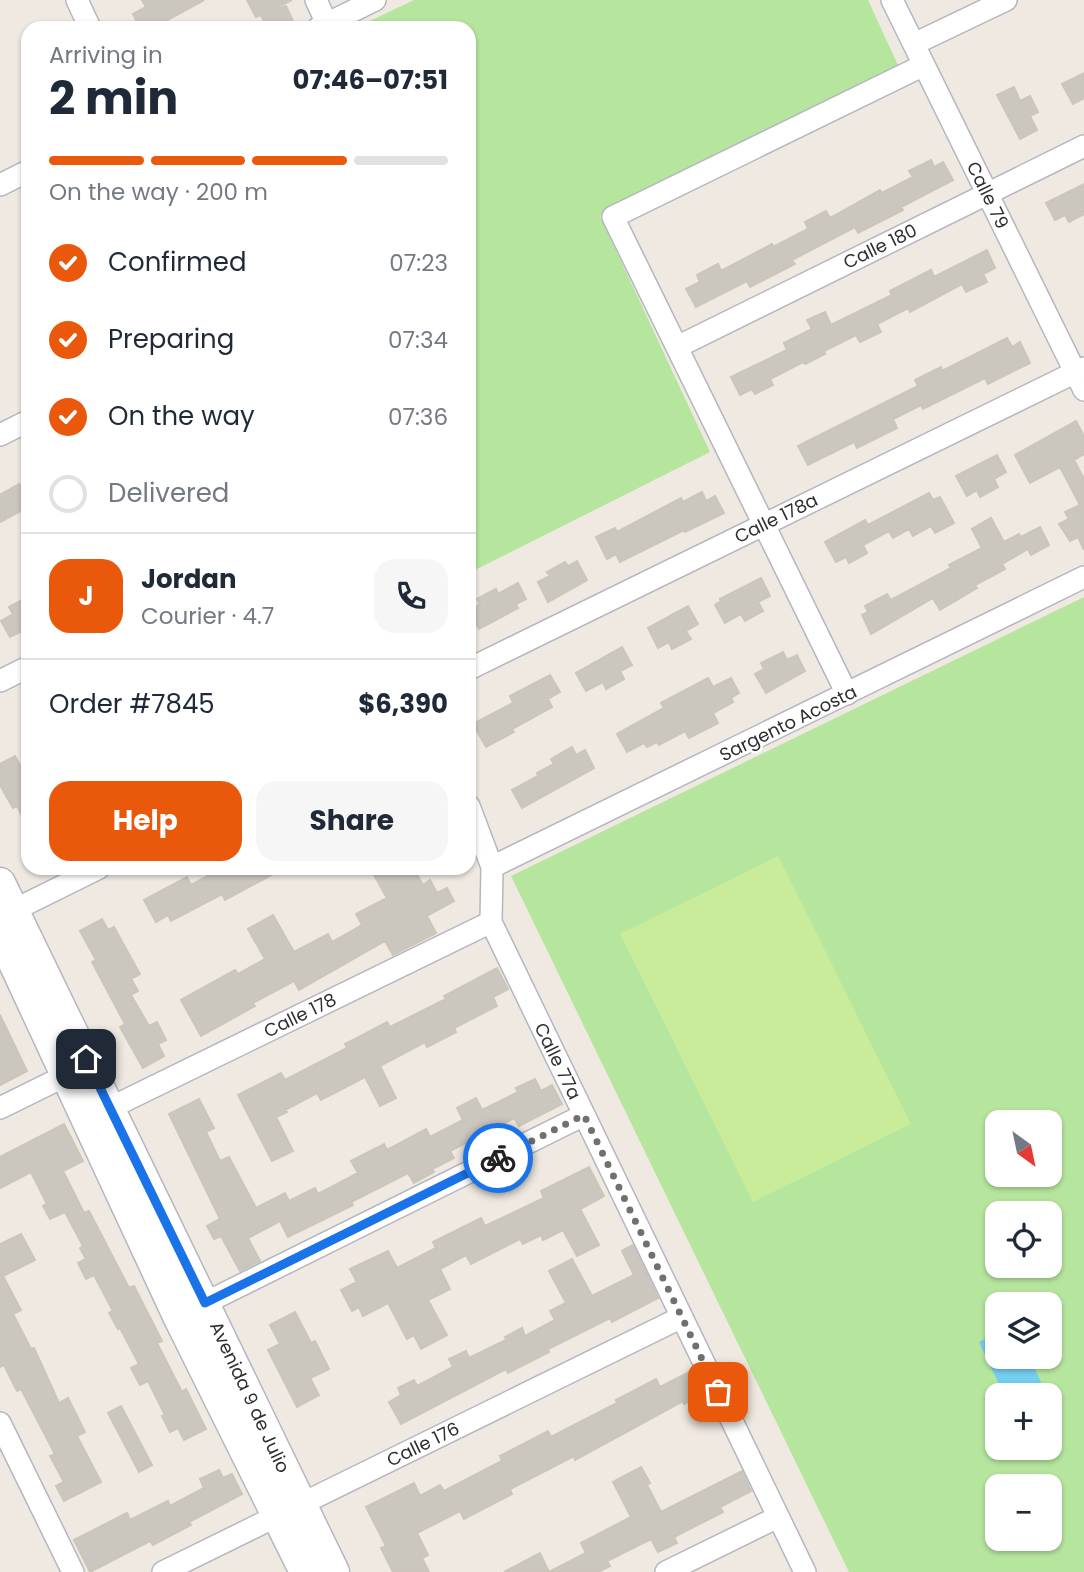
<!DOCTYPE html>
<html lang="en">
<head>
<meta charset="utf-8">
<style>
  body { margin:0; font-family:Poppins,sans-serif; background:#f6f6f7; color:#1f2937; height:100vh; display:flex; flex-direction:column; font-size:26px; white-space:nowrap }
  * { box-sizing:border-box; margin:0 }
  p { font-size:23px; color:#747a83 }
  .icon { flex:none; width:38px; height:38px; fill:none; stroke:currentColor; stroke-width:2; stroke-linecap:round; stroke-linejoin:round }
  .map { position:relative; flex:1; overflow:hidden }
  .side { position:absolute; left:21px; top:21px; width:455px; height:854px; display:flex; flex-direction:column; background:#fff; border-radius:21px; box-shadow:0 2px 5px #0004 }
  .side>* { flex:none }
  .needle { width:46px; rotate:147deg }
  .fabs { position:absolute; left:985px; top:1110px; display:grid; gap:14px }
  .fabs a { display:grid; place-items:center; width:77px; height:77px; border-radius:14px; background:#fff; box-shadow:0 2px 5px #0004; font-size:35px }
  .pin { position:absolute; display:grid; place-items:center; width:60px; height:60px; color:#fff; margin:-30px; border-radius:14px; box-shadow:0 4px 10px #0006 }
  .courier { position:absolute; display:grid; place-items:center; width:70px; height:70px; margin:-35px; border:5px solid #1a73e8; border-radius:50%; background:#fff; color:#222; box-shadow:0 2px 9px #0007 }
  .head em { font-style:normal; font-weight:700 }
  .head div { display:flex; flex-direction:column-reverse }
  .head { display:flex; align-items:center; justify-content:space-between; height:119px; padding:0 28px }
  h1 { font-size:46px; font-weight:700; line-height:52px }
  .bar { display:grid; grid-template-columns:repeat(4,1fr); gap:10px 7px; align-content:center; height:84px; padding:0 28px }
  .bar i { height:9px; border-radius:5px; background:#e0e1e3 }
  .bar .active { background:#ea580c }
  .bar p { grid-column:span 4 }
  .line { display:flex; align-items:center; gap:18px; padding:0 28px; border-top:2px solid #e0e1e3 }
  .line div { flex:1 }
  .round { display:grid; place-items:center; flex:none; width:74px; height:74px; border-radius:21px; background:#f6f6f7 }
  ol { padding:0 28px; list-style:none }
  li { display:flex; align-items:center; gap:21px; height:77px }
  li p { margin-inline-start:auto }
  li .icon { padding:7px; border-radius:50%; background:#ea580c; color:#fff; stroke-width:4 }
  li:last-child { color:#747a83 }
  li i { width:38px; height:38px; border:4px solid #e0e1e3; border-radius:50% }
  .action { display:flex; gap:14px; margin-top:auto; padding:14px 28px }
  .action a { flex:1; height:80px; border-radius:21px; background:#ea580c; color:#fff; font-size:28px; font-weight:700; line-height:80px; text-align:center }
  .action a+a { background:#f6f6f7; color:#1f2937 }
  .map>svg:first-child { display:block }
  .green { fill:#b6e59e; fill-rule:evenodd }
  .pitch { fill:#c9ec9a }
  .water { fill:#75cff0 }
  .building { fill:#cbc7bf; stroke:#cbc5ba; stroke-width:2 }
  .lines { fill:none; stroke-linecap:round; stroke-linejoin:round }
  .minor-casing { stroke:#b4b7c1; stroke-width:24 }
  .secondary-casing { stroke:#b4b7c1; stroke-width:33 }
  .minor { stroke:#fff; stroke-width:21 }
  .secondary { stroke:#fff; stroke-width:30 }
  .done { stroke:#726f6d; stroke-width:7; stroke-dasharray:0 12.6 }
  .route { stroke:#1a73e8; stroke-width:9 }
  .labels { text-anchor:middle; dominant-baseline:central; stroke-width:5; stroke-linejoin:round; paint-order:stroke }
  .street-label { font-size:18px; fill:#2e2e2e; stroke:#fff }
</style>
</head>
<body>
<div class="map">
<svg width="1084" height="1572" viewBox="0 0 1084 1572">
  <rect width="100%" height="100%" fill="#efe9e1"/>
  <!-- green -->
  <path class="green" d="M414 0H868L902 74 600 216 710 452 469 573V28H355Z
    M1084 597V1572H849L511 876ZM998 1122H1050V1174H998ZM998 1213H1050V1265H998ZM998 1304H1050V1356H998ZM998 1395H1050V1447H998ZM998 1486H1050V1538H998Z"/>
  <!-- pitch -->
  <path class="pitch" d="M778 856 911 1124 753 1202 620 934Z"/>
  <!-- water -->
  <path class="water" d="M997 1333 998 1356H1029L1047 1395H1004L979 1342Z"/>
  <!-- building -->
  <path class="building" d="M142 0H204L153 28H140L133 14 146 7Z
    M247 0H292L279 6 280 8 286 6 293 21 277 28H267L261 15 256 17Z
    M1084 73V98L1073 104 1062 84Z
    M1014 87 1020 101 1030 96 1038 112 1030 116 1037 130 1020 139 997 95Z
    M931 160 934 167 943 162 953 180 901 207 903 210 858 233 855 227 792 260 795 264 750 287 747 281 696 307 686 289 700 282 697 275 718 264 721 271 772 244 773 247 808 229 805 222 826 211 830 218 880 190 882 193 913 177 909 171Z
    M1084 184V214L1069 222 1065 215 1055 220 1046 203Z
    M987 250 995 268 983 274 987 282 966 292 962 284 910 312 908 308 877 324 881 332 860 342 856 335 824 351 825 354 805 364 803 362 770 379 773 385 755 394 752 389 740 395 731 377 787 350 784 343 812 329 807 320 825 312 831 325 892 295 890 291 931 270 934 277Z
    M1007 338 1012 347 1020 342 1030 363 988 384 985 378 923 409 921 405 893 419 897 428 857 448 854 442 808 465 798 446 918 386 915 380 941 367 942 371Z
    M1076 421 1084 436V454L1074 460 1084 479V550L1078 537 1070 541 1059 524 1069 519 1065 512 1080 505 1060 467 1030 483 1015 455Z
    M997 455 1006 472 994 479 998 487 980 497 977 490 967 496 956 476Z
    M19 484 23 491 28 488V507L0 522V495Z
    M702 492 706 501 715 496 724 513 685 532 684 530 620 562 616 554 607 559 596 537 615 528 617 532 681 498 683 502Z
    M929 493 933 500 940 497 954 523 935 533 931 526 913 536 909 529 893 538 889 531 863 545 867 553 849 563 846 557 836 562 825 542 865 520 868 525Z
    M991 518 1004 542 1019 534 1028 549 1002 564 1005 569 975 585 977 588 940 610 933 598 871 634 862 615 868 612 865 606 887 594 891 600 951 568 949 565 982 548 972 529Z
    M1040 527 1049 545 1031 555 1021 537Z
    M577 561 587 580 548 602 538 582 550 576 547 572 565 562 568 566Z
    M761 578 770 596 758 602 763 611 745 621 741 614 725 623 715 605 721 601 720 599Z
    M518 583 526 599 516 604 518 608 479 629 469 611 480 604 477 599 496 589 498 594Z
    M28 597V642L22 631 10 637 1 621 13 614 9 607Z
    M688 606 698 624 686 631 691 639 672 649 669 642 658 648 648 628Z
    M622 647 632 665 620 671 624 679 606 689 603 682 586 691 576 673Z
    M783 652 787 660 797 655 805 671 766 693 755 674 764 669 761 663Z
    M550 675 560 692 548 699 552 707 512 729 514 732 486 747 473 724 513 703 510 696Z
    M708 678 713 687 731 678 739 693 731 698 733 702 713 713 718 723 689 738 685 731 659 745 657 742 647 747 644 743 627 752 617 734 664 708 661 703Z
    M572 747 576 755 585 750 594 768 522 808 512 790 538 776 537 773 554 764 551 759Z
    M15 756 22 769 28 766V828L17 806 13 808 0 785V764Z
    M222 868H284L225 900 222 894 171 921 168 915 156 922 144 900 187 877 191 885Z
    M370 868H413L423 885 430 880 437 893 447 888 454 901 427 916 436 933 393 955 385 941 299 990 294 981 253 1003 255 1006 201 1036 181 1000 235 970 238 974 265 959 248 929 273 915 294 952 328 934 332 942 362 925 356 914 387 898Z
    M102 919 108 930 114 927 140 974 131 979 138 991 131 995 149 1026 157 1022 166 1040 158 1044 164 1056 143 1068 120 1027 125 1024 92 962 96 960 80 931Z
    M497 968 508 989 493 997 497 1006 454 1028 456 1032 427 1047 425 1042 380 1066 396 1098 380 1106 365 1077 321 1100 317 1093 285 1110 287 1112 276 1117 293 1151 272 1161 238 1095 281 1073 285 1080 347 1048 345 1044 359 1037 387 1022 390 1027 446 999 444 996Z
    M0 1015 27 1071 0 1085Z
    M535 1079 541 1091 552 1085 562 1104 519 1126 514 1118 450 1151 454 1158 432 1169 434 1172 414 1183 408 1173 351 1202 353 1205 288 1237 280 1221 248 1238 260 1261 240 1271 221 1236 214 1239 207 1226 220 1219 169 1114 199 1099 214 1128 206 1132 220 1161 229 1157 256 1208 285 1193 289 1201 315 1188 318 1194 358 1173 351 1161 384 1144 387 1150 426 1129 430 1137 463 1120 457 1108 476 1098 482 1110 518 1092 516 1088Z
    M64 1124 83 1161 63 1171 84 1213 89 1211 129 1288 134 1286 162 1341 157 1343 182 1392 186 1389 206 1429 184 1440 178 1428 170 1432 162 1416 165 1415 148 1381 140 1385 131 1368 139 1364 120 1328 118 1329 109 1313 113 1311 94 1275 86 1279 78 1263 86 1259 80 1248 83 1246 65 1212 50 1219 43 1206 47 1204 31 1172 0 1188V1157Z
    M589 1167 604 1196 580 1209 599 1245 577 1256 563 1230 543 1240 541 1235 523 1244 520 1239 471 1264 466 1255 440 1269 450 1289 428 1300 447 1335 421 1349 414 1335 407 1339 388 1303 363 1316 359 1307 352 1311 341 1290 357 1282 350 1269 388 1251 397 1268 436 1248 433 1242 481 1218 485 1226 544 1198 541 1191Z
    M21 1234 35 1260 3 1276 21 1310 13 1314 31 1349 34 1348 59 1403 68 1398 85 1432 77 1436 101 1482 64 1501 56 1486 64 1482 50 1456 55 1454 21 1389 17 1391 4 1365 0 1367V1244Z
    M633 1245 658 1298 612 1322 610 1318 548 1349 549 1352 508 1373 506 1369 401 1424 389 1402 401 1395 398 1388 414 1380 417 1386 453 1367 449 1359 466 1351 469 1358 506 1340 505 1337 522 1328 525 1336 555 1320 550 1311 566 1303 549 1271 572 1259 592 1296 634 1275 622 1251Z
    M295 1312 311 1343 315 1341 329 1369 310 1378 319 1395 297 1407 268 1350 280 1344 270 1325Z
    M693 1370 704 1393 684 1404 683 1401 575 1460 574 1456 545 1471 510 1489 512 1494 464 1519 460 1511 417 1533 428 1555 422 1558 429 1572H393L381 1548 386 1546 366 1507 414 1483 420 1496 440 1485 444 1491 502 1461 500 1456 548 1431 551 1437 617 1403 616 1400 656 1379 660 1387Z
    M121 1406 152 1465 139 1472 108 1413Z
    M641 1467 650 1483 647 1485 661 1512 742 1471 751 1491 720 1507 723 1512 674 1537 677 1543 658 1552 651 1539 607 1561 610 1566 598 1572H504L540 1553 549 1572 586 1553 581 1543 631 1517 613 1482Z
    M219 1470 223 1478 232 1474 242 1494 189 1522 191 1525 153 1545 150 1541 90 1572 74 1540 127 1513 130 1520 168 1501 170 1506 204 1488 200 1479Z"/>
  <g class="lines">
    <defs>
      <path id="minor" d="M77 0 90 28
        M316 0 327 24
        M892 0 1084 390
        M318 28 375 0
        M914 44 1006 0
        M0 185 28 171
        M677 347 1084 146
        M0 435 28 421
        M469 669 1084 368
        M0 681 28 667
        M847 694 613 217 924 65
        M469 806 492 867 491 922 805 1572
        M492 867 1084 577
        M0 917 99 868
        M0 1108 67 1075
        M110 1108 491 922
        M191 1310 584 1115
        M0 1423 73 1572
        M163 1572 682 1317
        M666 1572 778 1517"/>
      <path id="secondary" d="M0 883 334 1572
        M0 933 178 1316 305 1572"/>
    </defs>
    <!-- minor casing -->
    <use href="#minor" class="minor-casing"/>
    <!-- secondary casing -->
    <use href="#secondary" class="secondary-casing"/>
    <!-- minor -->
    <use href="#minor" class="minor"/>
    <!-- secondary -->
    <use href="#secondary" class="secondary"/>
  </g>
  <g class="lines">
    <!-- done -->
    <path class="done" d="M498 1158 584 1115 718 1392"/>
    <!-- route -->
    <path class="route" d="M86 1059 205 1303 498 1158"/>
  </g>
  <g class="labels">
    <!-- street labels -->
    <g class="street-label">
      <text transform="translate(988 195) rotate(64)">Calle 79</text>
      <text transform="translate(880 246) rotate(-26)">Calle 180</text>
      <text transform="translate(776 518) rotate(-26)">Calle 178a</text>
      <text transform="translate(788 723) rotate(-26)">Sargento Acosta</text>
      <text transform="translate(300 1015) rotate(-26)">Calle 178</text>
      <text transform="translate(558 1061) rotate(64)">Calle 77a</text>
      <text transform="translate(250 1397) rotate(65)">Avenida 9 de Julio</text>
      <text transform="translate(423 1444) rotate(-26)">Calle 176</text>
    </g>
  </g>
</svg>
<div class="fabs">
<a><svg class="needle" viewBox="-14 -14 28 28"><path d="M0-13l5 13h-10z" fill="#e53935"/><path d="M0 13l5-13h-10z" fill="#747a83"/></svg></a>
<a><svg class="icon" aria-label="locate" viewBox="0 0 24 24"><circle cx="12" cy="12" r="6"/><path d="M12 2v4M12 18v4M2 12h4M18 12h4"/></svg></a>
<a><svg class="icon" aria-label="layers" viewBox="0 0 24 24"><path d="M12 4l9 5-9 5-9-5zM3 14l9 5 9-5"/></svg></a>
<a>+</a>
<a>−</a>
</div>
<div class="pin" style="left:718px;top:1392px;background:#ea580c"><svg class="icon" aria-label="bag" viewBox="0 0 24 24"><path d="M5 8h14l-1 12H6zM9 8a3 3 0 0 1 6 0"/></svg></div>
<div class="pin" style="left:86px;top:1059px;background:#1f2937"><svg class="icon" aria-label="home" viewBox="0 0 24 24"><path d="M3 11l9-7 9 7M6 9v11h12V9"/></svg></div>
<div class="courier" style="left:498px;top:1158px"><svg class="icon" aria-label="bike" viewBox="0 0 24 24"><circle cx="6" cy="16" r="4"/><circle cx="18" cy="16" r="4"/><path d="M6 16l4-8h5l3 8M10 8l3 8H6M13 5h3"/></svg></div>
<section class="side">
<div class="head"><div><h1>2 min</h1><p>Arriving in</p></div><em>07:46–07:51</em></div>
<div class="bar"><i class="active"></i><i class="active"></i><i class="active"></i><i></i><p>On the way · 200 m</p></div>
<ol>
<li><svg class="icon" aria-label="check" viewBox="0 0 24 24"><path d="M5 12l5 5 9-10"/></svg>Confirmed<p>07:23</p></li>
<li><svg class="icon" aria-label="check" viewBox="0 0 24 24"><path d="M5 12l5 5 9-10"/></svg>Preparing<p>07:34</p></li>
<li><svg class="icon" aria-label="check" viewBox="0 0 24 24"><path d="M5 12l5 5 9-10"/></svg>On the way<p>07:36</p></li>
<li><i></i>Delivered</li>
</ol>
<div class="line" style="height:126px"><b class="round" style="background:#ea580c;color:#fff">J</b><div><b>Jordan</b><p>Courier · 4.7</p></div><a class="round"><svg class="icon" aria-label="phone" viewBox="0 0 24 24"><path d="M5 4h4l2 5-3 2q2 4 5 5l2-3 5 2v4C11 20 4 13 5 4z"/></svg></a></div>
<div class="line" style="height:91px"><div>Order #7845</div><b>$6,390</b></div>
<div class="action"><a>Help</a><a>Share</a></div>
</section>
</div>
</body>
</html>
